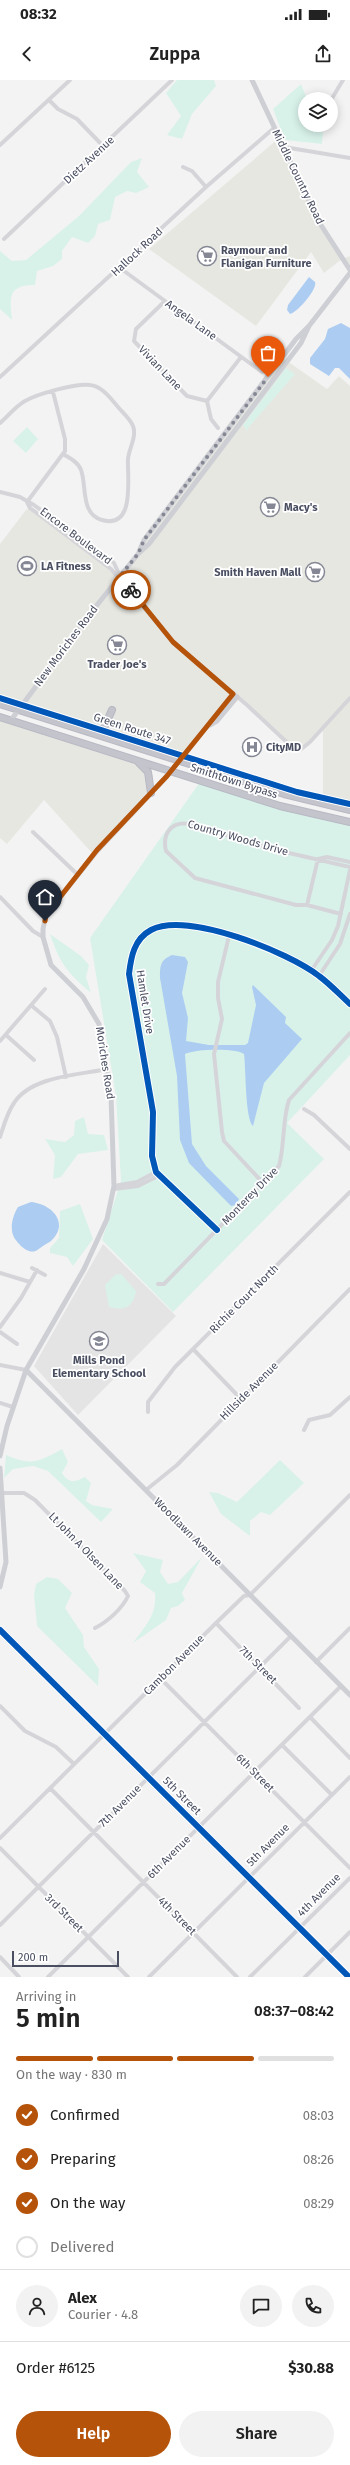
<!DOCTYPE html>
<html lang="en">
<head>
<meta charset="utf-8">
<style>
  body { margin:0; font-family:"Fira Sans",sans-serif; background:#f2f2f2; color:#222; height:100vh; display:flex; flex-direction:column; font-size:15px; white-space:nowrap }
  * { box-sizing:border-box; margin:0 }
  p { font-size:13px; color:#767676 }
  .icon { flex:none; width:22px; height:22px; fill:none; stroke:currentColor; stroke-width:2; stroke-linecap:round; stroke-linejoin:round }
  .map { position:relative; height:1897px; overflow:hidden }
  .side { display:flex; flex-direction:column; background:#fff; flex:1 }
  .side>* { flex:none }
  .tools { position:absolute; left:298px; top:12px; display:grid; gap:8px }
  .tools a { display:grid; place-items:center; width:40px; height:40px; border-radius:50%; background:#fff; box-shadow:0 2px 10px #0003; font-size:20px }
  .scale { position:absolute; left:12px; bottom:10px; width:107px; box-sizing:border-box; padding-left:4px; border:2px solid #494e61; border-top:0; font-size:11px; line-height:14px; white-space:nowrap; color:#494e61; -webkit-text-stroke:3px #fff; paint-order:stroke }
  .pin { position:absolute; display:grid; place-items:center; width:34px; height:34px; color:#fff; margin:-41px -17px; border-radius:50% 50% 50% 0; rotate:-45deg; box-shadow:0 0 4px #0007 }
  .pin .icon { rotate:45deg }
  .courier { position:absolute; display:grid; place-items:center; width:40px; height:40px; margin:-20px; border:3px solid #b45309; border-radius:50%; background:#fff; color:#222; box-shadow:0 1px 5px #0007 }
  .summary em { font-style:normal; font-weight:600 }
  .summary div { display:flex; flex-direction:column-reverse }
  .summary { display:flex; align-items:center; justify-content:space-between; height:68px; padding:0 16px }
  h1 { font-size:26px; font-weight:600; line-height:30px }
  .bar { display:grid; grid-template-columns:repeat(4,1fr); gap:6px 4px; align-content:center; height:48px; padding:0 16px }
  .bar i { height:5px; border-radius:3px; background:#e0e0e0 }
  .bar .active { background:#b45309 }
  .bar p { grid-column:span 4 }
  .line { display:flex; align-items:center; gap:10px; padding:0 16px; border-top:1px solid #e0e0e0 }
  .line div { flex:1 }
  .round { display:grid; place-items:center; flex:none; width:42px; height:42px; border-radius:21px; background:#f2f2f2 }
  ol { padding:0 16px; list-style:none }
  li { display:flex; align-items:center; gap:12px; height:44px }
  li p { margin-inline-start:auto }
  li .icon { padding:4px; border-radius:50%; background:#b45309; color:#fff; stroke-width:4 }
  li:last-child { color:#767676 }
  li i { width:22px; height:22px; border:2px solid #e0e0e0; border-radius:50% }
  .button { display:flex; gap:8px; margin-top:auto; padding:8px 16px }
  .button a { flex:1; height:46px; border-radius:24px; background:#b45309; color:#fff; font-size:16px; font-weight:600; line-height:46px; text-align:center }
  .button a+a { background:#f2f2f2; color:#222 }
  .status { display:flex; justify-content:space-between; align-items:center; height:28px; padding:0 20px; background:#fff; direction:ltr }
  .status svg { height:11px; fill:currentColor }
  header { display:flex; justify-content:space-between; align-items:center; height:52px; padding:0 16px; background:#fff; font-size:18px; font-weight:600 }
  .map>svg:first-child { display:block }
  .commercial { fill:#e7e7e2 }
  .education { fill:#e5e4e5 }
  .green { fill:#d8f2ea }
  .water { fill:#accdf1 }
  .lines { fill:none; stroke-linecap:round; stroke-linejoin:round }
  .highway-casing { stroke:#b8b9c3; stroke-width:8 }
  .minor { stroke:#d5d5d9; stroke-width:4 }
  .major { stroke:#cecfd4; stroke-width:5 }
  .highway { stroke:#c3c4cc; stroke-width:6 }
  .cycleway-casing { stroke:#fff; stroke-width:8 }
  .cycleway { stroke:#0057b8; stroke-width:6 }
  .done { stroke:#858894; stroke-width:4; stroke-dasharray:0 7.2 }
  .route { stroke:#b45309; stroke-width:5 }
  .labels { text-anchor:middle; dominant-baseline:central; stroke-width:3.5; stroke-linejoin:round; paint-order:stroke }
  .street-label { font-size:11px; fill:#494e61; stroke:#fff }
  .poi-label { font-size:11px; font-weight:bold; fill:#494e61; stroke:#fff; text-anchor:start }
</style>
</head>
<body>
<div class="status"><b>08:32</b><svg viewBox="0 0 49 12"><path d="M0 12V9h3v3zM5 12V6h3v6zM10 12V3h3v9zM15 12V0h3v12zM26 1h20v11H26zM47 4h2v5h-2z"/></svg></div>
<header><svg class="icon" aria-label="back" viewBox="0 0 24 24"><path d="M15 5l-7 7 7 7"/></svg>Zuppa<svg class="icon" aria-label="share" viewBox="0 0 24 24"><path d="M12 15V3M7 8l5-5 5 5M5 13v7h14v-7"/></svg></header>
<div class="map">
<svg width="350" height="1897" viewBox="0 0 350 1897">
  <rect width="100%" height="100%" fill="#f4f3f3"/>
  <!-- commercial -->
  <path class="commercial" d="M279 58 307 116 342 179 350 176V190L342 179 324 193 311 172 256 246 149 169Z
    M283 278 327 309 339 296 350 306V730L323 725V648L300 670 293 668 234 614 179 681 0 624V464L26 430 30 428 120 496Z
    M0 637 145 683 153 696V703L146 716 110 758 92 773 44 720 7 764 0 758Z"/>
  <!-- education -->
  <path class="education" d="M103 1164 176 1236 78 1335 34 1286Z"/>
  <!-- green -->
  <path class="green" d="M177 0H214L216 6 192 34 182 59 167 55 181 36 166 13Z
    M301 4 307 19H305V45H321L323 51 322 64 285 60 273 29Z
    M142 78 137 92 149 107 136 113 127 111 115 117 110 140 98 144 95 156 88 163 72 157 62 171V179L53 186 37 191 35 205C7 205 10 218 12 240L0 229V171L12 181 26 180 79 136 131 82Z
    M286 288 295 294 247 349 248 352 243 345Z
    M27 347 38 359 26 373 13 361Z
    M200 702 350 742V975L287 1043 324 1079 173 1232 102 1160 121 1101 116 1016 90 858Z
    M50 854 81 876 89 885 86 897 91 913C67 892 60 884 50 854Z
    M84 1037 88 1054 104 1055 108 1070 78 1074 61 1097 53 1099 55 1075 45 1059 65 1062 74 1055 75 1041Z
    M80 1124 93 1159 73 1186 67 1177 50 1173V1168L59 1158 60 1131Z
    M121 1194 136 1211C133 1227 125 1231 109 1227L105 1205 115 1195Z
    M62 1369 68 1382 62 1393C69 1404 75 1402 85 1397L91 1403 86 1421 92 1425 113 1429 101 1442 48 1391 33 1386 13 1389 4 1398 6 1375C31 1386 39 1382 62 1369Z
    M280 1380 304 1403 270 1435 261 1432 250 1441V1456L221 1434 209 1412 218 1413 237 1422Z
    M133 1473 163 1480 160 1492 168 1504 178 1502 202 1477 182 1513 185 1520 178 1526 171 1528 166 1540 133 1563C145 1546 157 1535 155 1513L140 1502 146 1491Z
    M47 1497 58 1499 72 1513 65 1528 83 1555 84 1567 99 1589 98 1606 37 1546 34 1515 36 1504Z"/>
  <!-- water -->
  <path class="water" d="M309 197 315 202C318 209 297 233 290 234L287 230 288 225Z
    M341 243 350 248V299L339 288H335L329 296 310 284V278L325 259 328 249Z
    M172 875 185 877 188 882 182 913 188 938 186 961 209 965H245L248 963 256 925 252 907 253 905 286 937 285 943 302 959 264 1003 253 1046C245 1039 246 989 244 974 235 968 196 969 185 974L192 1064 206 1086 239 1119 236 1125 231 1126 189 1083 180 1060 177 996 160 898C160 886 160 880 172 875Z
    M31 1122C52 1124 70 1143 51 1161 49 1163 45 1164 43 1166 38 1169 36 1173 29 1171 24 1170 18 1163 15 1159 9 1150 12 1137 18 1127Z"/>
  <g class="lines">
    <defs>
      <path id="highway" d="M0 624 284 714 350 730
        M0 637 280 726 350 742
        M93 652 103 650 112 630
        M139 683 148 692 151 713"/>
    </defs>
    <!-- highway casing -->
    <use href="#highway" class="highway-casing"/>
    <!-- minor -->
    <path class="minor" d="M49 20 58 29 77 39 104 67
      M331 20 343 0
      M0 65 70 0
      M284 67 350 78
      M183 87 192 91 206 107
      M4 159 172 0
      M120 188 262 292
      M165 221 136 249 134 261 187 316 207 321 211 339 218 348
      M0 297 206 107 274 48
      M207 321 241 277
      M0 343C8 336 16 326 25 321 37 314 76 303 90 305 102 306 111 319 118 327 123 333 130 339 133 346 137 357 129 368 128 379 127 396 136 450 102 440 80 434 87 405 81 390 78 382 70 378 63 374
      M0 412 20 417 34 425 114 483 119 494
      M27 422 30 428 111 489 173 562 247 625 293 668 300 670 310 662 350 618
      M27 422 65 371V359L53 312
      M33 752 78 795
      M318 779 307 825H296L195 798 166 771C162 754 171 741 189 744L276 770 350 787
      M318 779 327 777 350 782
      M0 817 33 851 43 857
      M307 825 341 834
      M229 856 218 902V918L222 939 214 974 222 1052 224 1061 264 1104
      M311 891 332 860 338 846 350 790
      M319 896 340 864 350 834
      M32 926 50 941 57 957 66 997
      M6 955 34 980
      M0 961 45 909
      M304 1029 314 1035 350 1069
      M0 1057C4 1045 7 1033 14 1023 31 996 79 995 107 989
      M114 1106 137 1102 156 1092
      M114 1109 138 1106 158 1096
      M217 1150 156 1092 152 1076 153 1032 129 894C131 877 134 859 151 850 187 831 288 872 319 896 330 904 340 915 350 924
      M32 1188 45 1195
      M0 1193 30 1202
      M158 1204H164L279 1086C285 1064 282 1041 289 1020L350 953
      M0 1247 21 1218 37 1190
      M0 1252 17 1264
      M193 1269 240 1318
      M0 1285 26 1290
      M0 1323 13 1327
      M148 1332V1322L175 1287 350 1112
      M304 1350 309 1340 330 1335 350 1317
      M146 1410 177 1385 350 1209
      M1 1413H24L35 1420 125 1511 128 1516C122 1529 107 1542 95 1548
      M216 1543 299 1628
      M0 1550 349 1897
      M316 1582 350 1548
      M160 1598 350 1788
      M0 1626 25 1651 56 1667 74 1684
      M310 1637 350 1678
      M282 1665 332 1715
      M50 1708 237 1897
      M0 1758 216 1543 244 1516 250 1515 350 1415
      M0 1768 128 1897
      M0 1845 291 1556
      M0 1877 19 1897
      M48 1897 341 1606
      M149 1897 350 1697
      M250 1897 350 1798
      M305 1897 350 1852"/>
    <!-- major -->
    <path class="major" d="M252 0 319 142 350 190
      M139 472 144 460 296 259 309 246 350 193
      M11 640 89 535 138 474 149 464 301 263 309 246
      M210 645 217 641 237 617
      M26 1290 350 1615
      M0 1376 7 1346 26 1290 84 1189 107 1139 114 1106 111 1016 99 944 83 917 51 885 43 857V849L46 835 97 771 167 696 233 614
      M0 1388 6 1482 0 1507"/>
    <!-- highway -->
    <use href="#highway" class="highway"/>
    <defs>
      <path id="cycleway" d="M0 618 297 712 350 724
        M217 1150 156 1092 152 1076 153 1032 129 894C131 877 134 859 151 850 187 831 288 872 319 896 330 904 340 915 350 924
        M0 1550 349 1897"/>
    </defs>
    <!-- cycleway casing -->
    <use href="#cycleway" class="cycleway-casing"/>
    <!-- cycleway -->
    <use href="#cycleway" class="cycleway"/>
  </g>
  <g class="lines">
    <!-- done -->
    <path class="done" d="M131 510 120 496 138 474 144 460 268 297"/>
    <!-- route -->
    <path class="route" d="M45 841 46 835 97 770 167 696 233 614 173 562 131 510"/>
  </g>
  <!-- icons -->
  <defs>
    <symbol id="supermarket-ring" viewBox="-11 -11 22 22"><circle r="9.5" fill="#fff" stroke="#858894" stroke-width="1.5"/><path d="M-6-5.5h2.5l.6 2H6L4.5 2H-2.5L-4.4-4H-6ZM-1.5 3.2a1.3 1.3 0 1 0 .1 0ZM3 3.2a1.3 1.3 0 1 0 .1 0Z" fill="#858894"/></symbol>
    <symbol id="stadium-ring" viewBox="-11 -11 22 22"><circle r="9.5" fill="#fff" stroke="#858894" stroke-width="1.5"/><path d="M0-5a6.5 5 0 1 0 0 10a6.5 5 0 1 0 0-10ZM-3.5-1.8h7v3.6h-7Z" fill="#858894"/></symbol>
    <symbol id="hospital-ring" viewBox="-11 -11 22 22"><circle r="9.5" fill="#fff" stroke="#858894" stroke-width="1.5"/><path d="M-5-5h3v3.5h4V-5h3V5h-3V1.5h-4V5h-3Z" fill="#858894"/></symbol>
    <symbol id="school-ring" viewBox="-11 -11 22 22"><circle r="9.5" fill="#fff" stroke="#858894" stroke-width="1.5"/><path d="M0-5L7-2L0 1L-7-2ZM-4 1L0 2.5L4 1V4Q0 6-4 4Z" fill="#858894"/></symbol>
  </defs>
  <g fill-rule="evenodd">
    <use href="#supermarket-ring" x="196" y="165" width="22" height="22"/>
    <use href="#supermarket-ring" x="259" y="416" width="22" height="22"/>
    <use href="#stadium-ring" x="16" y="475" width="22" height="22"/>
    <use href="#supermarket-ring" x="304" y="481" width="22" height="22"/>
    <use href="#supermarket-ring" x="106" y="554" width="22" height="22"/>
    <use href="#hospital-ring" x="241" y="656" width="22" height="22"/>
    <use href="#school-ring" x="88" y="1250" width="22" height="22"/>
  </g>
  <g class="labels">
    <!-- street labels -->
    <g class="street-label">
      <text transform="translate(89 80) rotate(-43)">Dietz Avenue</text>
      <text transform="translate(298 97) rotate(64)">Middle Country Road</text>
      <text transform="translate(137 172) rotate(-43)">Hallock Road</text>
      <text transform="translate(191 240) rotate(36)">Angela Lane</text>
      <text transform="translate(160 288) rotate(46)">Vivian Lane</text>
      <text transform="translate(76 456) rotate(37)">Encore Boulevard</text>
      <text transform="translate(66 566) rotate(-53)">New Moriches Road</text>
      <text transform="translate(132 649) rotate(18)">Green Route 347</text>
      <text transform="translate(234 701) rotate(18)">Smithtown Bypass</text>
      <text transform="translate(238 758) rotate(16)">Country Woods Drive</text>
      <text transform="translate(145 922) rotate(81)">Hamlet Drive</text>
      <text transform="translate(105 983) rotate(81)">Moriches Road</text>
      <text transform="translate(250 1116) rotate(-46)">Monterey Drive</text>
      <text transform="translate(244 1219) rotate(-45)">Richie Court North</text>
      <text transform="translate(249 1311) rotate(-45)">Hillside Avenue</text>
      <text transform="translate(188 1452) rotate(45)">Woodlawn Avenue</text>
      <text transform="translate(86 1471) rotate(46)">Lt John A Olsen Lane</text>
      <text transform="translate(174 1585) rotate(-45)">Cambon Avenue</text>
      <text transform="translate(258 1585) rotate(45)">7th Street</text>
      <text transform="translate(255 1693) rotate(45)">6th Street</text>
      <text transform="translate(182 1716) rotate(45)">5th Street</text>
      <text transform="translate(120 1726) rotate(-45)">7th Avenue</text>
      <text transform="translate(268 1765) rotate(-45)">5th Avenue</text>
      <text transform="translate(169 1777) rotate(-45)">6th Avenue</text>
      <text transform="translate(319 1815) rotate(-45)">4th Avenue</text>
      <text transform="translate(64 1833) rotate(45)">3rd Street</text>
      <text transform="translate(177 1836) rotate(45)">4th Street</text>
    </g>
    <!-- poi labels -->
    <g class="poi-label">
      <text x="221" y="170">Raymour and<tspan x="221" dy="13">Flanigan Furniture</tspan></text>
      <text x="284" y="427">Macy's</text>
      <text x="41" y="486">LA Fitness</text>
      <text x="301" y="492" text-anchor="end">Smith Haven Mall</text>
      <text x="117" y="584" text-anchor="middle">Trader Joe's</text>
      <text x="266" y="667">CityMD</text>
      <text x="99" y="1280" text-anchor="middle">Mills Pond<tspan x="99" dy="13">Elementary School</tspan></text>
    </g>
  </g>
</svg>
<div class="tools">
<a><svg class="icon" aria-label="layers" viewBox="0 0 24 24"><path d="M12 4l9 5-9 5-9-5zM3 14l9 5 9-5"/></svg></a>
</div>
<div class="scale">200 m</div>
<div class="pin" style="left:268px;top:297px;background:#ea580c"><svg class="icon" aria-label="bag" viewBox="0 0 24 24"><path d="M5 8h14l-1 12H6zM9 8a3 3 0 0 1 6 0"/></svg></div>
<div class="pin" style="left:45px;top:841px;background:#1f2937"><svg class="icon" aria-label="home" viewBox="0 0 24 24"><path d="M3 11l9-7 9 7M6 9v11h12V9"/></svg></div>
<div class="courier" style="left:131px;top:510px"><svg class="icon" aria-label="bike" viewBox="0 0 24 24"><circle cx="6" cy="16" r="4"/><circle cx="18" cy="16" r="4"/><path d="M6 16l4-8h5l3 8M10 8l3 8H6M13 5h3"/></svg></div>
</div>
<section class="side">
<div class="summary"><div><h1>5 min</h1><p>Arriving in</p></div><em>08:37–08:42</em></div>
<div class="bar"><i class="active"></i><i class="active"></i><i class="active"></i><i></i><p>On the way · 830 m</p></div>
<ol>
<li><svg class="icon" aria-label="check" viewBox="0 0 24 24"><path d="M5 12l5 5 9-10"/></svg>Confirmed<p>08:03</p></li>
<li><svg class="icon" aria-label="check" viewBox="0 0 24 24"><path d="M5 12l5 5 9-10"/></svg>Preparing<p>08:26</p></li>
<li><svg class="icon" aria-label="check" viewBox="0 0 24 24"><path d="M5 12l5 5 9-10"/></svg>On the way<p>08:29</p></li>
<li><i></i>Delivered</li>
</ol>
<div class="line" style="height:72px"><a class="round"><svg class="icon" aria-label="person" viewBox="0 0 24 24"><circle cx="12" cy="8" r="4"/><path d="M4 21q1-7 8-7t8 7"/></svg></a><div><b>Alex</b><p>Courier · 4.8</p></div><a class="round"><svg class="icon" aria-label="chat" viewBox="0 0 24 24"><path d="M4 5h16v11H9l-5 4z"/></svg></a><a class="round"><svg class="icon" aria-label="phone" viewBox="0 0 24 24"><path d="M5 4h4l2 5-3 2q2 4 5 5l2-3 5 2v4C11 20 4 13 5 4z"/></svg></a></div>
<div class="line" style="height:52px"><div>Order #6125</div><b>$30.88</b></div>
<div class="button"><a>Help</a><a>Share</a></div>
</section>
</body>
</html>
